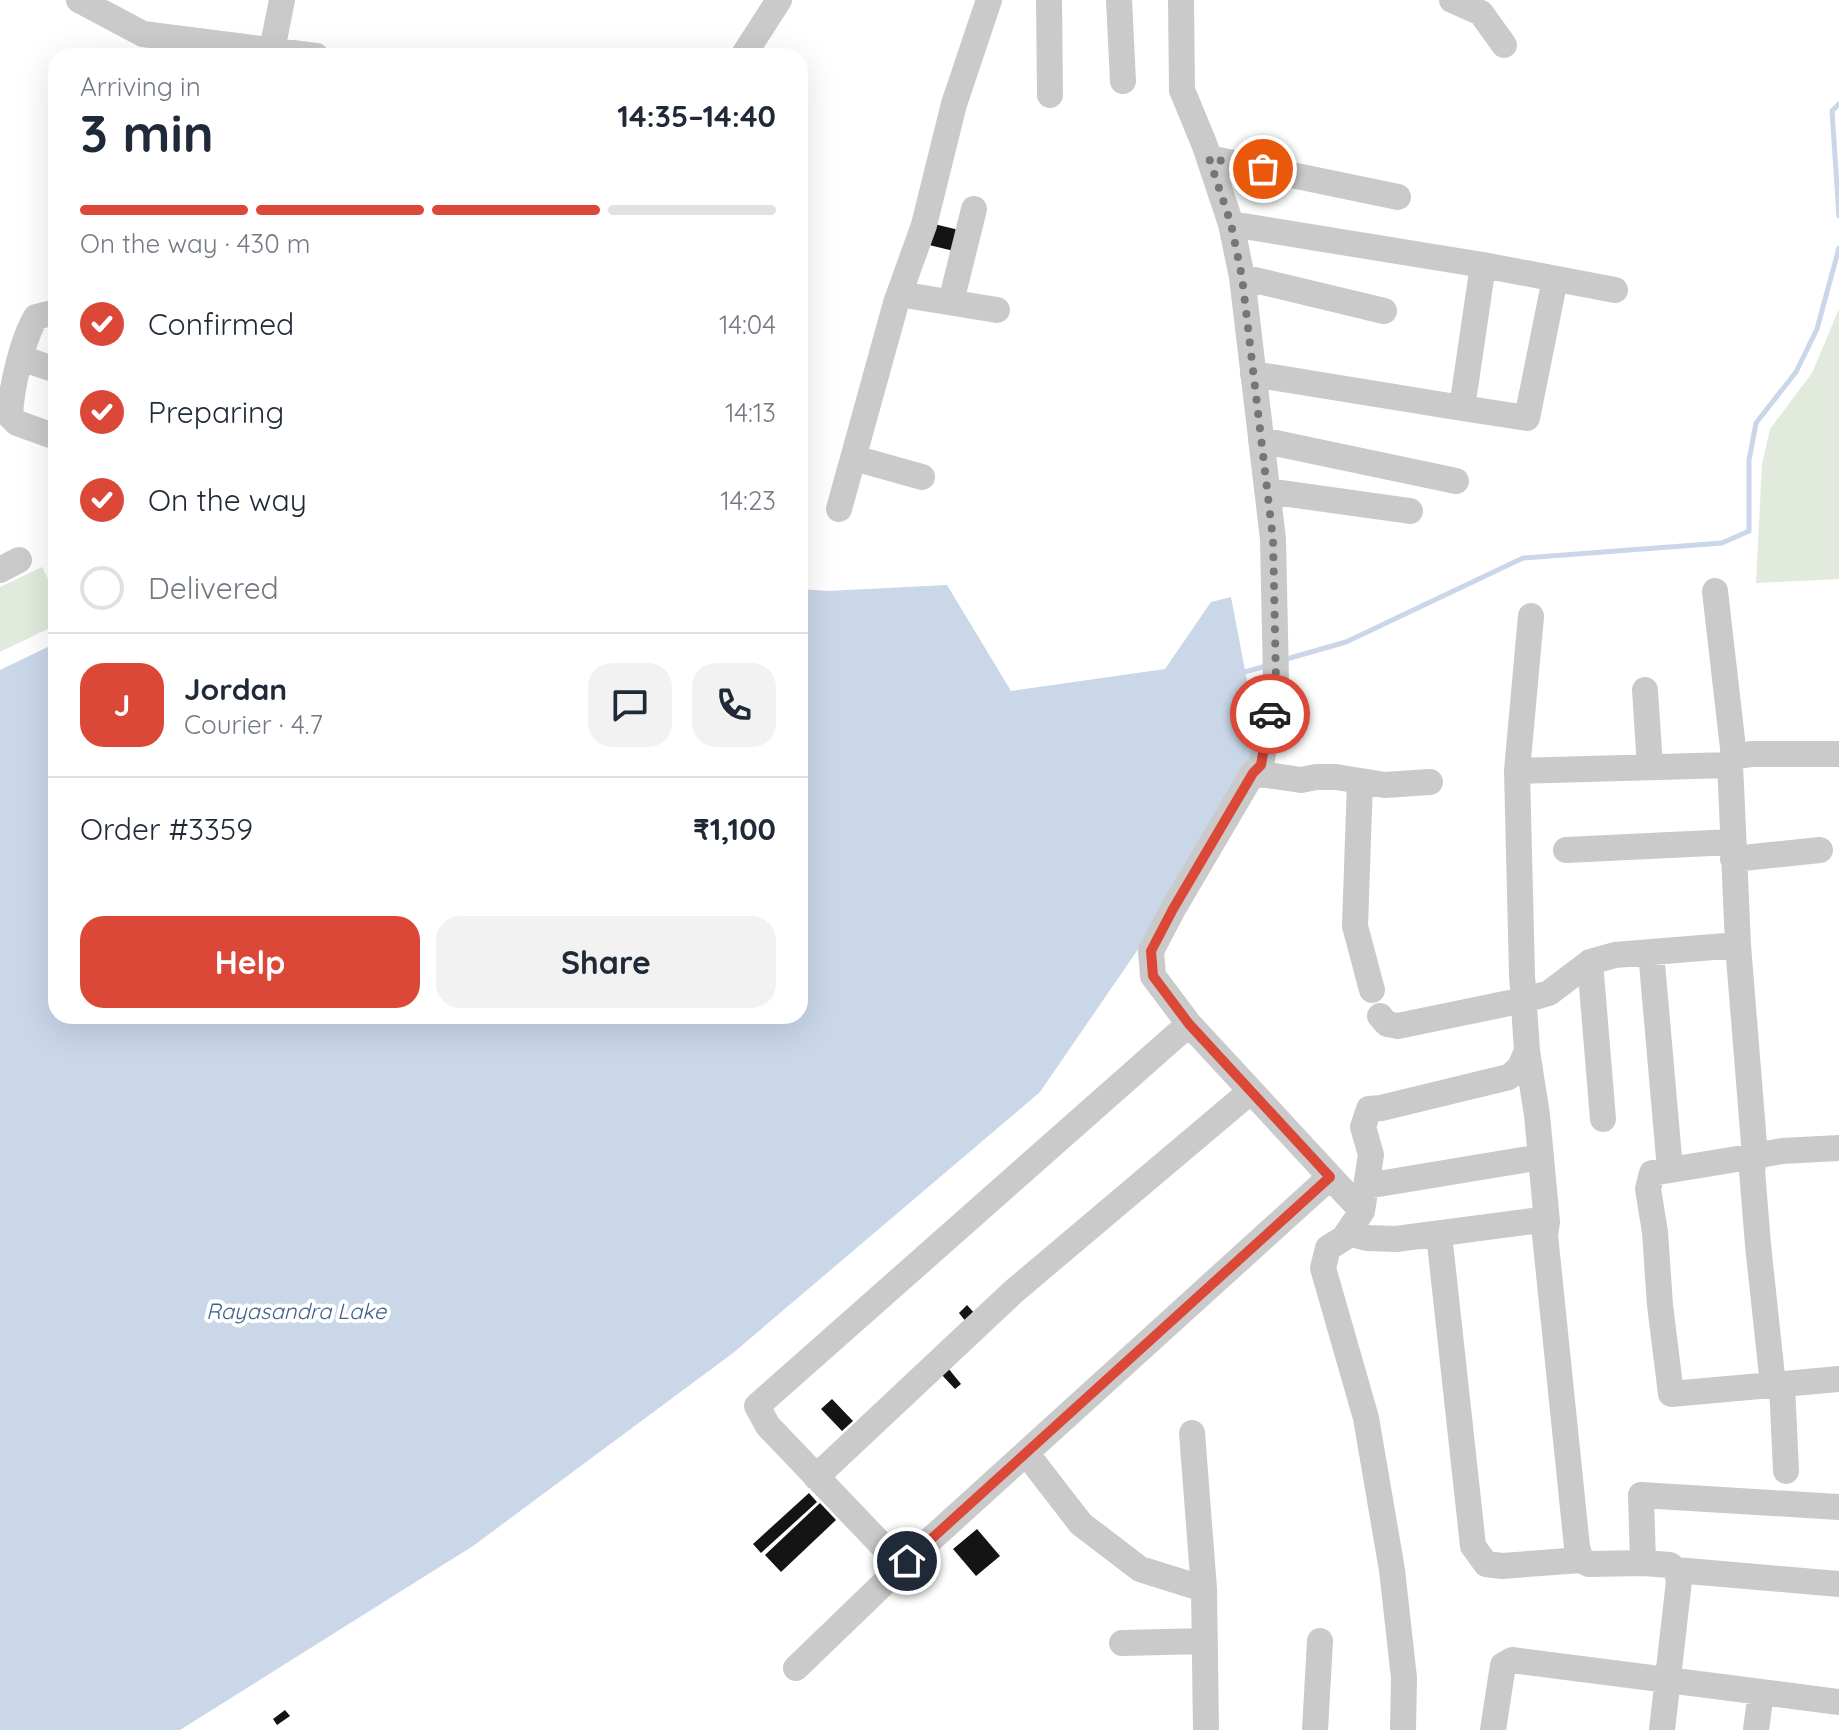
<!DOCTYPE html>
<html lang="en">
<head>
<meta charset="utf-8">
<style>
  body { margin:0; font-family:Quicksand,sans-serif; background:#f2f2f3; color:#1f2937; height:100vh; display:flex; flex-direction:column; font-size:30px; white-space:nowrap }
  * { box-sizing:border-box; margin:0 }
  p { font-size:26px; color:#747a83 }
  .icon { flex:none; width:44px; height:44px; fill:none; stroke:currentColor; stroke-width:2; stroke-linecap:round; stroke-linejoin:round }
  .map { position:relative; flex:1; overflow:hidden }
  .drawer { position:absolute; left:48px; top:48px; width:760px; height:976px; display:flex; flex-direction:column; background:#fff; border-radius:24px; box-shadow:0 8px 32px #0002 }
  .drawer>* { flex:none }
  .pin { position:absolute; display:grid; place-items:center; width:68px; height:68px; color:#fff; margin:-34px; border:4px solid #fff; border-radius:50%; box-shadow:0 2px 8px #0007 }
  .courier { position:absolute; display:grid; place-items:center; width:80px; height:80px; margin:-40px; border:6px solid #dc4838; border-radius:50%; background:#fff; color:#222; box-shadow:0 2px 10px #0007 }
  .summary em { font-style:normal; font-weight:700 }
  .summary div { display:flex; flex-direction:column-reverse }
  .summary { display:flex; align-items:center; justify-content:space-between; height:136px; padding:0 32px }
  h1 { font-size:52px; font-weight:700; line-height:60px }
  .bar { display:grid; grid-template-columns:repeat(4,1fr); gap:12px 8px; align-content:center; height:96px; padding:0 32px }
  .bar i { height:10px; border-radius:6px; background:#e0e1e3 }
  .bar .selected { background:#dc4838 }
  .bar p { grid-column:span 4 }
  .line { display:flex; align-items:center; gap:20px; padding:0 32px; border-top:2px solid #e0e1e3 }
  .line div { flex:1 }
  .round { display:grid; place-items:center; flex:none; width:84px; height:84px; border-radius:24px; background:#f2f2f3 }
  ol { padding:0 32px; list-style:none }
  li { display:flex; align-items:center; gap:24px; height:88px }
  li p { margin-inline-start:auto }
  li .icon { padding:8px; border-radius:50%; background:#dc4838; color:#fff; stroke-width:4 }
  li:last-child { color:#747a83 }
  li i { width:44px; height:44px; border:4px solid #e0e1e3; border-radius:50% }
  .button { display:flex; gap:16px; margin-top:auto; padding:16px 32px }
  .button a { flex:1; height:92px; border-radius:24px; background:#dc4838; color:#fff; font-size:32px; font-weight:700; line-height:92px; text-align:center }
  .button a+a { background:#f2f2f3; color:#1f2937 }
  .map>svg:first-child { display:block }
  .green { fill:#e1eadc }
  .water { fill:#c9d7e9 }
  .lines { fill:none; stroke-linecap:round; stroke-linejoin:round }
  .stream { stroke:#c9d7e9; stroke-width:5 }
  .building { fill:#141414 }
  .minor { stroke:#cacaca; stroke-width:26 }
  .done { stroke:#767676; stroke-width:8; stroke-dasharray:0 14.4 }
  .route { stroke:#dc4838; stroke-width:10 }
  .labels { text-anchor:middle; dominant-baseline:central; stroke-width:8; stroke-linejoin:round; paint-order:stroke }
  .water-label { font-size:22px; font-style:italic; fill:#40618b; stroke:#fff }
</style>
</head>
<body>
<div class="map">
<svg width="1839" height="1730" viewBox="0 0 1839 1730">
  <rect width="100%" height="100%" fill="#fff"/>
  <!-- green -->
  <path class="green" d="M1839 309V579L1756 583 1762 464 1770 429 1812 373Z
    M42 567 56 595V625L0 652V587Z"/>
  <!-- water -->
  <path class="water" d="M947 585 1011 691 1165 669 1211 602 1231 597 1256 728 1242 798 1040 1092 733 1353 473 1546 180 1730H0V670L56 643V1016H800V589L828 591Z"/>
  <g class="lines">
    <!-- stream -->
    <path class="stream" d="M1839 104 1832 111 1839 216
      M1283 660 1346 642 1523 558 1722 543 1749 531V460L1756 423 1796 372 1817 329 1839 248
      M1241 673 1266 666"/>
  </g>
  <!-- building -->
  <path class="building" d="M930 223 963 231 958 252 925 244Z
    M967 1305 976 1315 967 1323 959 1313Z
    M948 1368 961 1384 955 1389 941 1374Z
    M832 1399 853 1421 842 1431 821 1409Z
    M809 1493 817 1502 761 1553 753 1544Z
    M820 1503 836 1520 781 1572 765 1555Z
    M977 1529 1000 1556 976 1576 953 1549Z
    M285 1710 290 1716 277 1725 273 1719Z"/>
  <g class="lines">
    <!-- minor -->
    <path class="minor" d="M79 0 143 34 316 56
      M1049 0 1050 95
      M1119 0 1123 81
      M1181 0 1182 90 1205 146 1231 224 1242 277 1273 539 1276 680 1261 765 1253 773 1173 909 1151 951 1153 976 1189 1024 1362 1211
      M1452 0 1481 13 1504 45
      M272 50 282 0
      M743 56 779 0
      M1209 158 1398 197
      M1231 224 1483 265 1462 408 1253 374
      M1483 265 1615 290
      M1242 277 1384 311
      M899 294 997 310
      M951 302 974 209
      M56 312 36 317C22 340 11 389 10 416L17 423 56 437
      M21 358 56 370
      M1462 408 1527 418 1555 279
      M1261 440 1456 481
      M854 458 922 477
      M1267 491 1410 511
      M839 509 896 303 924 225 954 104 989 0
      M0 570 19 560
      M1715 591 1734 757
      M1645 690 1650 767
      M1517 771 1730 765
      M1253 773 1301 780 1316 777H1336L1385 785 1430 782
      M1360 781 1355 926 1372 990
      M1566 850 1732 842
      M1733 859 1820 850
      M1738 945 1755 1156 1652 1173 1648 1189 1655 1232 1660 1305 1671 1394 1839 1379
      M1651 952 1670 1169
      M1590 962 1603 1119
      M1380 1016 1387 1024 1398 1026 1524 1000 1549 993 1590 962 1615 955 1738 945 1731 785 1730 765 1734 757 1751 754H1839
      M1527 1051 1537 1115 1547 1222
      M1366 1186 1541 1157
      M1347 1233 1368 1238 1396 1239 1533 1221 1547 1222 1545 1235 1577 1547 1581 1560 1589 1564 1643 1563 1670 1565 1676 1570 1679 1581 1662 1730
      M1439 1234 1473 1546 1486 1564 1502 1566 1581 1560
      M1773 1385 1758 1245 1752 1170 1755 1156 1782 1151 1839 1148
      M1782 1385 1786 1471
      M1192 1433 1204 1589 1206 1730
      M1026 1453 1081 1524 1140 1569 1204 1589
      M816 1477 1013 1292 1251 1091
      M907 1561H897L768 1426 757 1406 1189 1024
      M1643 1563 1641 1495 1839 1507
      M1676 1570 1839 1584
      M1122 1643 1205 1641
      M796 1668 907 1561 1330 1177
      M1315 1730 1320 1641
      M1403 1730 1404 1678 1392 1570 1366 1418 1323 1268 1328 1248 1344 1238 1362 1211 1371 1155 1363 1127 1369 1109 1381 1108 1509 1077 1520 1067 1527 1051 1522 975 1517 771 1531 616
      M1493 1730 1503 1665 1512 1660 1839 1702
      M1756 1730 1761 1692"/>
  </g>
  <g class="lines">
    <!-- done -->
    <path class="done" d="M1263 169 1209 158 1231 224 1242 277 1273 539 1276 680 1270 714"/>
    <!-- route -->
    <path class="route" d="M907 1561 1330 1177 1189 1024 1153 976 1151 951 1173 909 1253 773 1261 765 1270 714"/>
  </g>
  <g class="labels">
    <!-- water labels -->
    <g class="water-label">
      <text x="296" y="1311">Rayasandra Lake</text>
    </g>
  </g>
</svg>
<div class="pin" style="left:1263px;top:169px;background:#ea580c"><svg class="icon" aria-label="bag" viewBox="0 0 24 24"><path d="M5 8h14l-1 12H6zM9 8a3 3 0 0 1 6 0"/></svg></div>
<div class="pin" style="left:907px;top:1561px;background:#1f2937"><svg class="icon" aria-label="home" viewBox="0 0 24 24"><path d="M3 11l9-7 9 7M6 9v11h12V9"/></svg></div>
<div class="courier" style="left:1270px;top:714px"><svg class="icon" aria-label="car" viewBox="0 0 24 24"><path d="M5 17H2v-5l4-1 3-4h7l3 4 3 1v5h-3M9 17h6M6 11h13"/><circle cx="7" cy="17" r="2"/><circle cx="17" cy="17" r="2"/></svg></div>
<section class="drawer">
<div class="summary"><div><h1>3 min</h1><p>Arriving in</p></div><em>14:35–14:40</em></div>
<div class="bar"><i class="selected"></i><i class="selected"></i><i class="selected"></i><i></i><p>On the way · 430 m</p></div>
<ol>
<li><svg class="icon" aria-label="check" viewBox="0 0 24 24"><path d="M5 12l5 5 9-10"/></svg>Confirmed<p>14:04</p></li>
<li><svg class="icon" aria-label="check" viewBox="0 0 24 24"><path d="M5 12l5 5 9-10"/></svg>Preparing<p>14:13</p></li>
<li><svg class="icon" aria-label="check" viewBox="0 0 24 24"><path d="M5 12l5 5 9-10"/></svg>On the way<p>14:23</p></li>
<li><i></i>Delivered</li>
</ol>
<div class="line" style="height:144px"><b class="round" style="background:#dc4838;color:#fff">J</b><div><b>Jordan</b><p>Courier · 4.7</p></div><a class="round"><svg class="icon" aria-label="chat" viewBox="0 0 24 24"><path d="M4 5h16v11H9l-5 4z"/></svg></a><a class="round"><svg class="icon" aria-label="phone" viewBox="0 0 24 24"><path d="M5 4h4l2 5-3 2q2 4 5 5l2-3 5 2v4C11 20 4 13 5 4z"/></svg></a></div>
<div class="line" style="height:104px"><div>Order #3359</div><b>₹1,100</b></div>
<div class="button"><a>Help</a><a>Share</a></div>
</section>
</div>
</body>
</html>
